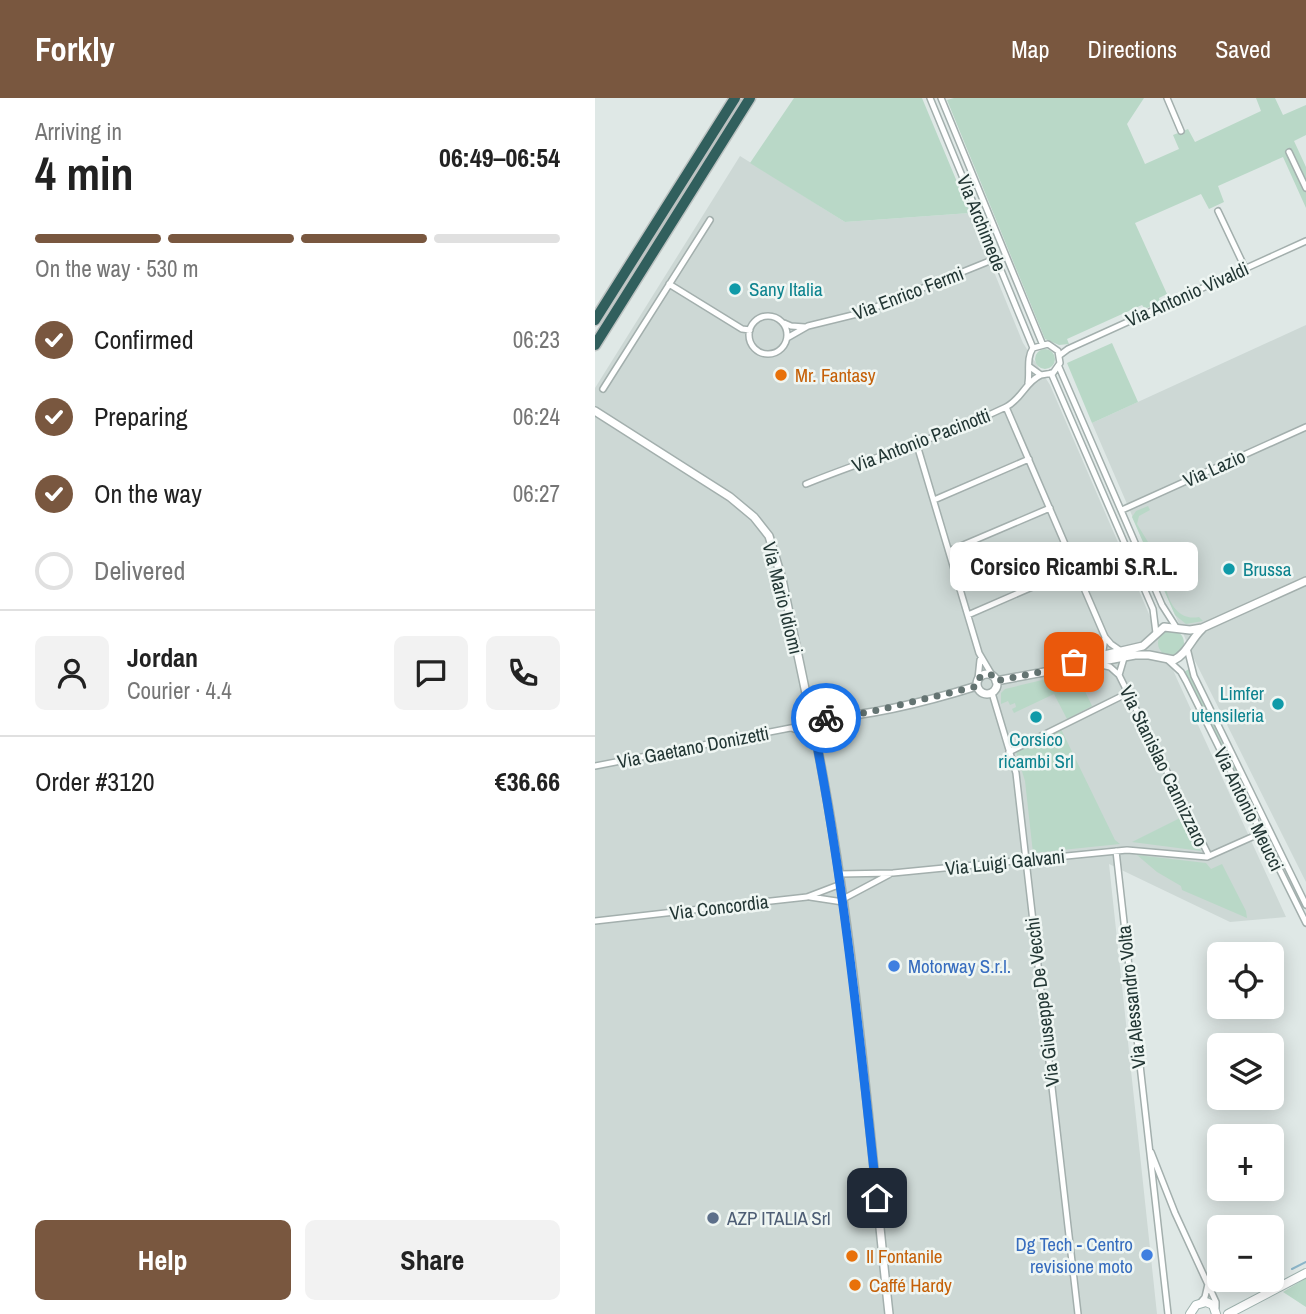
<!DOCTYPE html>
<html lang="en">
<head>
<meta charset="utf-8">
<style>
  body { margin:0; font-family:"Archivo Narrow",sans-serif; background:#f2f2f2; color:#222; height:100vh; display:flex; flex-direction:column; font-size:26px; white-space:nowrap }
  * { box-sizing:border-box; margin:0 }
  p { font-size:23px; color:#767676 }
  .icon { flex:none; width:38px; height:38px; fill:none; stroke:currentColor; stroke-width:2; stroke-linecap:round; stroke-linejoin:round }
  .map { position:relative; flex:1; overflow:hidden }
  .drawer { display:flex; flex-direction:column; background:#fff; width:595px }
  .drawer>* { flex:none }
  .buttons { position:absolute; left:612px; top:844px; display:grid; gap:14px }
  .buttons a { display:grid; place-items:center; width:77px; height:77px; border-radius:10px; background:#fff; box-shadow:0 4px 18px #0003; font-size:35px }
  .pin { position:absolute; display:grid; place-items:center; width:60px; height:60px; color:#fff; margin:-30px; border-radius:14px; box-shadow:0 4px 10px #0006 }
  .courier { position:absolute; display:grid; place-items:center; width:70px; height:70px; margin:-35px; border:5px solid #1a73e8; border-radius:50%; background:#fff; color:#222; box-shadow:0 2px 9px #0007 }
  .bubble { position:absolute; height:49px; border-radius:10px; background:#fff; box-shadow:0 4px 18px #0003; font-size:23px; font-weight:800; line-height:49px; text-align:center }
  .summary em { font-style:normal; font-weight:800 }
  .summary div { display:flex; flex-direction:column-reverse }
  .summary { display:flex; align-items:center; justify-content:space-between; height:119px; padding:0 35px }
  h1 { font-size:46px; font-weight:800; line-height:52px }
  .bar { display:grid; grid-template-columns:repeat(4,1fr); gap:10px 7px; align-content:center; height:84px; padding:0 35px }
  .bar i { height:9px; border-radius:5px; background:#e0e0e0 }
  .bar .active { background:#79573f }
  .bar p { grid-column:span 4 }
  .line { display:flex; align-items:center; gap:18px; padding:0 35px; border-top:2px solid #e0e0e0 }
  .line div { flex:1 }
  .round { display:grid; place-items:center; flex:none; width:74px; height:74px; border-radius:10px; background:#f2f2f2 }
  ol { padding:0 35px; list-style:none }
  li { display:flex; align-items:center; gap:21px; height:77px }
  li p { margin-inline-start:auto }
  li .icon { padding:7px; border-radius:50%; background:#79573f; color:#fff; stroke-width:4 }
  li:last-child { color:#767676 }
  li i { width:38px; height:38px; border:4px solid #e0e0e0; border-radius:50% }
  .cta { display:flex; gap:14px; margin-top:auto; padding:14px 35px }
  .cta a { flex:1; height:80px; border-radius:10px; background:#79573f; color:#fff; font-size:28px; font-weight:800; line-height:80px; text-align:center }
  .cta a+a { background:#f2f2f2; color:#222 }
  header { display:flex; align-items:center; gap:42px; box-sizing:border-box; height:98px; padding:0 35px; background:#79573f; color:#fff }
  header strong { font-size:33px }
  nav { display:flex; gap:38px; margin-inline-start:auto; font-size:24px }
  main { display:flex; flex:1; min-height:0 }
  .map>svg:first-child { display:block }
  .built { fill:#cdd8d5 }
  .green { fill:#b9d8c7 }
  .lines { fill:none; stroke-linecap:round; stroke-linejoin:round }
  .stream { stroke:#8cb5c9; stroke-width:2 }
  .minor-casing { stroke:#a3afad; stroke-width:8 }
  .tertiary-casing { stroke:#a3afad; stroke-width:10 }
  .secondary-casing { stroke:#9fb3af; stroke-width:10 }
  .motorway-casing { stroke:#bdc3c2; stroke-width:13 }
  .minor { stroke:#fff; stroke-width:5 }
  .tertiary { stroke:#fff; stroke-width:7 }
  .secondary { stroke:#fff; stroke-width:8 }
  .motorway { stroke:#315f5d; stroke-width:10 }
  .done { stroke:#647472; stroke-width:7; stroke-dasharray:0 12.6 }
  .route { stroke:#1a73e8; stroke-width:9 }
  .culture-dot { fill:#0f9aa8; stroke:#eff6f3; stroke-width:2.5 }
  .food-dot { fill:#e8710a; stroke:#eff6f3; stroke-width:2.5 }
  .shop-dot { fill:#3f7fe0; stroke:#eff6f3; stroke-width:2.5 }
  .service-dot { fill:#5c6f8a; stroke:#eff6f3; stroke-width:2.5 }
  .labels { text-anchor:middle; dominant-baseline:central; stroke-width:5; stroke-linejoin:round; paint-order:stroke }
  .street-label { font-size:19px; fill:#223634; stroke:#eff6f3 }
  .culture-label { font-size:19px; fill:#0d838f; stroke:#eff6f3; text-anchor:start }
  .food-label { font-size:19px; fill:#c56008; stroke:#eff6f3; text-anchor:start }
  .shop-label { font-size:19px; fill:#366cbe; stroke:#eff6f3; text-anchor:start }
  .service-label { font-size:19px; fill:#4e5e75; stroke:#eff6f3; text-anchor:start }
</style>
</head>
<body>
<header>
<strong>Forkly</strong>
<nav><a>Map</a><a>Directions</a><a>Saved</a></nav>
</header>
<main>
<section class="drawer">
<div class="summary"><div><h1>4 min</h1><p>Arriving in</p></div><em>06:49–06:54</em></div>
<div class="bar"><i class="active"></i><i class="active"></i><i class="active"></i><i></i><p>On the way · 530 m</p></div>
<ol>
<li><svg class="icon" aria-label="check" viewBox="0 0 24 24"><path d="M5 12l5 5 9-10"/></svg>Confirmed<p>06:23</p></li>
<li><svg class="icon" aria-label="check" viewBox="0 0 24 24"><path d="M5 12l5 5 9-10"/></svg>Preparing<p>06:24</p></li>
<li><svg class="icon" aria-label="check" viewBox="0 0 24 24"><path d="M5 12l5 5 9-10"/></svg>On the way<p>06:27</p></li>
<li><i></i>Delivered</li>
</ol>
<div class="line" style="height:126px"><a class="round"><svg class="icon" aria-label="person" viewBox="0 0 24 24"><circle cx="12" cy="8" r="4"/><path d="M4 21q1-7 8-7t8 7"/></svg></a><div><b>Jordan</b><p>Courier · 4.4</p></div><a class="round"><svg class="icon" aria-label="chat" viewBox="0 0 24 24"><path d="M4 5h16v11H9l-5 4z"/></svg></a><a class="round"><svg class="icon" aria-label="phone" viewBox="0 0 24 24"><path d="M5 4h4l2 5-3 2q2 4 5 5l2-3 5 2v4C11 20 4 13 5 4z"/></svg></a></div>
<div class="line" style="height:91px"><div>Order #3120</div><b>€36.66</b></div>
<div class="cta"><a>Help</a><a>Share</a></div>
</section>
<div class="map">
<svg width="711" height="1216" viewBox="0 0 711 1216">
  <rect width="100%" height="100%" fill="#dfe8e6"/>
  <!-- built -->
  <path class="built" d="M145 58 250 124 375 115 428 245 455 287 582 581 691 819 635 824 514 766 562 1216H0V290Z
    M711 227V784L600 563 497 325Z"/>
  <!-- green -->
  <path class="green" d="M199 0H327L375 115 250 124 155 65Z
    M359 0H549L532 26 550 66 584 51 578 37 593 31 600 44 666 13 661 0H680L688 17 711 7V37L699 43 711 69V110L688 59 623 88 629 104 614 111 606 96 540 125 572 196 564 200 565 204 550 211 547 207 472 241 474 246 464 247 450 241 352 2Z
    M517 245 543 304 497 325 472 265Z
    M440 261a10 10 0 1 1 20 0a10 10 0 1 1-20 0Z
    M553 408 555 412 544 418 542 426 575 480 570 487C574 505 583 523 604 519L608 523 591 526 580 517 537 419 541 413Z
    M563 545a13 13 0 1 1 26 0a13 13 0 1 1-26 0Z
    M594 571 597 582 660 712 589 574Z
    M481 574 497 608 472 621 459 596 419 615 417 611 421 609 420 605 415 607 413 603 406 606V595L410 591Z
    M466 631 520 742 525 746 438 755 430 683 421 654Z
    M589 718 606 753 537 744Z
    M542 757 611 765 616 771 627 766 651 813 652 820 587 792 586 788 562 774Z
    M711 1180V1209L688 1194Z"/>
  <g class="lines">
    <!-- stream -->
    <path class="stream" d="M697 1171 711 1164"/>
    <defs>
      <path id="minor" d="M335 0 438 250
        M346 0 447 245
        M572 0 586 33
        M694 54 711 90
        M623 113 650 170
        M74 186 147 231 155 232
        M154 237a19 19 0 1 1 38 0a19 19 0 1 1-38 0Z
        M189 225 196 228 210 229
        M192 240 213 228 266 215 402 160
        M465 257 473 251 711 143
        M464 269 567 507 581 529
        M456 275 558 511 561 535
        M433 285C435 273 431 260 438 250L453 246 463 253 465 265 458 275 446 277 435 269
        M8 291 115 122
        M411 309 510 539 516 546 526 553
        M322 347 384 555 397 577
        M211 386C277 359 346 340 411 309 427 301 430 284 446 277
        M339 402 434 361
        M527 412 711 329
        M354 453 455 410
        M373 517 481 470
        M592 550 599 578 711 807
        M504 558 508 553 510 539
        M574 563 586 574 591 583 711 825
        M502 566 515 569 524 577 614 758
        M524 577 529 560
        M383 581 385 562
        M397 595 421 675 483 1216
        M199 631 217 634
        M414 654 533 595
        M0 668 216 626
        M521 753 573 1216
        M244 776 298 775 532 752 612 759 666 735
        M215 799 248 804
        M248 801 295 776
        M0 823 212 799 246 786
        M556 1054 580 1115 621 1204V1209
        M605 1205 610 1199 613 1186"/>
      <path id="tertiary" d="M0 313 135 399 159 419 174 438 187 481 217 624
        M459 571 479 564 548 548 569 529 595 532 607 530 711 483
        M382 586a10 10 0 1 1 20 0a10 10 0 1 1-20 0Z
        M401 583 540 557H554L579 562C592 556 596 541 607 531
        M215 629a10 10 0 1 1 20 0a10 10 0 1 1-20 0Z
        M230 620C281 617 334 603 382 588
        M220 637C259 828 273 1023 294 1216"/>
      <path id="secondary" d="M595 1216 601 1207 611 1204 618 1207 621 1216
        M633 1216 711 1175"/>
      <path id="motorway" d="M0 222 140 0
        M0 247 155 0"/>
    </defs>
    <!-- minor casing -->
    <use href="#minor" class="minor-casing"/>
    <!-- tertiary casing -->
    <use href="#tertiary" class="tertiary-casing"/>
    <!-- secondary casing -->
    <use href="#secondary" class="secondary-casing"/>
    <!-- motorway casing -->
    <use href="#motorway" class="motorway-casing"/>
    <!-- minor -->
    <use href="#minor" class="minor"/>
    <!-- tertiary -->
    <use href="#tertiary" class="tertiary"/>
    <!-- secondary -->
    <use href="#secondary" class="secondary"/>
    <!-- motorway -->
    <use href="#motorway" class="motorway"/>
  </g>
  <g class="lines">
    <!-- done -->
    <path class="done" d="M231 620 275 614 375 590 382 588 384 580 390 576 397 577 401 583 459 571 479 564"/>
    <!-- route -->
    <path class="route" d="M231 620H220L215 630 220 637C250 790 265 945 282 1100"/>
  </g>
  <!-- markers -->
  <g class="culture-dot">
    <circle cx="140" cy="191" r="7"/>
    <circle cx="634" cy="471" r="7"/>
    <circle cx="683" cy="606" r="7"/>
    <circle cx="441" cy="619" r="7"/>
  </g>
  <g class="food-dot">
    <circle cx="186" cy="277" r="7"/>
    <circle cx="257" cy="1158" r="7"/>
    <circle cx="260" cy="1187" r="7"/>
  </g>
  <g class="shop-dot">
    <circle cx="299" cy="868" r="7"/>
    <circle cx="552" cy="1157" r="7"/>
  </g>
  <circle class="service-dot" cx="118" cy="1120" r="7"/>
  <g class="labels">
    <!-- street labels -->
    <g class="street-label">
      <text transform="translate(387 125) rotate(68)">Via Archimede</text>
      <text transform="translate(313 195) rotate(-21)">Via Enrico Fermi</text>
      <text transform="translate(592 196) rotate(-24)">Via Antonio Vivaldi</text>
      <text transform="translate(326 342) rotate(-21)">Via Antonio Pacinotti</text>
      <text transform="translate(619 370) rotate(-24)">Via Lazio</text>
      <text transform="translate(188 500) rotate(76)">Via Mario Idiomi</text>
      <text transform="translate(98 649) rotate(-11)">Via Gaetano Donizetti</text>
      <text transform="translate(569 668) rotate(64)">Via Stanislao Cannizzaro</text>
      <text transform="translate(654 711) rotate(64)">Via Antonio Meucci</text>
      <text transform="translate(410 764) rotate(-6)">Via Luigi Galvani</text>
      <text transform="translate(124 809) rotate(-7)">Via Concordia</text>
      <text transform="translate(536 899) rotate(-96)">Via Alessandro Volta</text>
      <text transform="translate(447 904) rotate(-97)">Via Giuseppe De Vecchi</text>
    </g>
    <!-- culture labels -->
    <g class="culture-label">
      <text x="154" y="191">Sany Italia</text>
      <text x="648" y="471">Brussa</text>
      <text x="669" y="595" text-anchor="end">Limfer<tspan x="669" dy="22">utensileria</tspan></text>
      <text x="441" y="641" text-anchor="middle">Corsico<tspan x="441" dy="22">ricambi Srl</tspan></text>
    </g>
    <!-- food labels -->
    <g class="food-label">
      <text x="200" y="277">Mr. Fantasy</text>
      <text x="271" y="1158">Il Fontanile</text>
      <text x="274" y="1187">Caffé Hardy</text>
    </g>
    <!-- shop labels -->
    <g class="shop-label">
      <text x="313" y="868">Motorway S.r.l.</text>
      <text x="538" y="1146" text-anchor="end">Dg Tech - Centro<tspan x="538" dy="22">revisione moto</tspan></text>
    </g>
    <!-- service labels -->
    <g class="service-label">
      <text x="132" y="1120">AZP ITALIA Srl</text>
    </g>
  </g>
</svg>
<div class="buttons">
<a><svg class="icon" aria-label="locate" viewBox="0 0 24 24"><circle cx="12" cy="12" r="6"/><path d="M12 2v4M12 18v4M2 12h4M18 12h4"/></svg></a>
<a><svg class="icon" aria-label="layers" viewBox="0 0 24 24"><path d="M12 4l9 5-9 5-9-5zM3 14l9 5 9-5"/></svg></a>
<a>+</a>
<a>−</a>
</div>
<div class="pin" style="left:479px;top:564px;background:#ea580c"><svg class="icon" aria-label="bag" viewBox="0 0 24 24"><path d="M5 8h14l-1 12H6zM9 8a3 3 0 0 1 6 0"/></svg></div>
<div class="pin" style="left:282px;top:1100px;background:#1f2937"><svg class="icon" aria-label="home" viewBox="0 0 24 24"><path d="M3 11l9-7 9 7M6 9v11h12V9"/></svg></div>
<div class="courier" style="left:231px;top:620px"><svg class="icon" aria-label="bike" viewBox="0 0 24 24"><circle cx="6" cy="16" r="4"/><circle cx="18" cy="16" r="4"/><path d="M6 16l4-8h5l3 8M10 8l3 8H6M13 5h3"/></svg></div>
<div class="bubble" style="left:355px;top:444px;width:248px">Corsico Ricambi S.R.L.</div>
</div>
</main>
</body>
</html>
